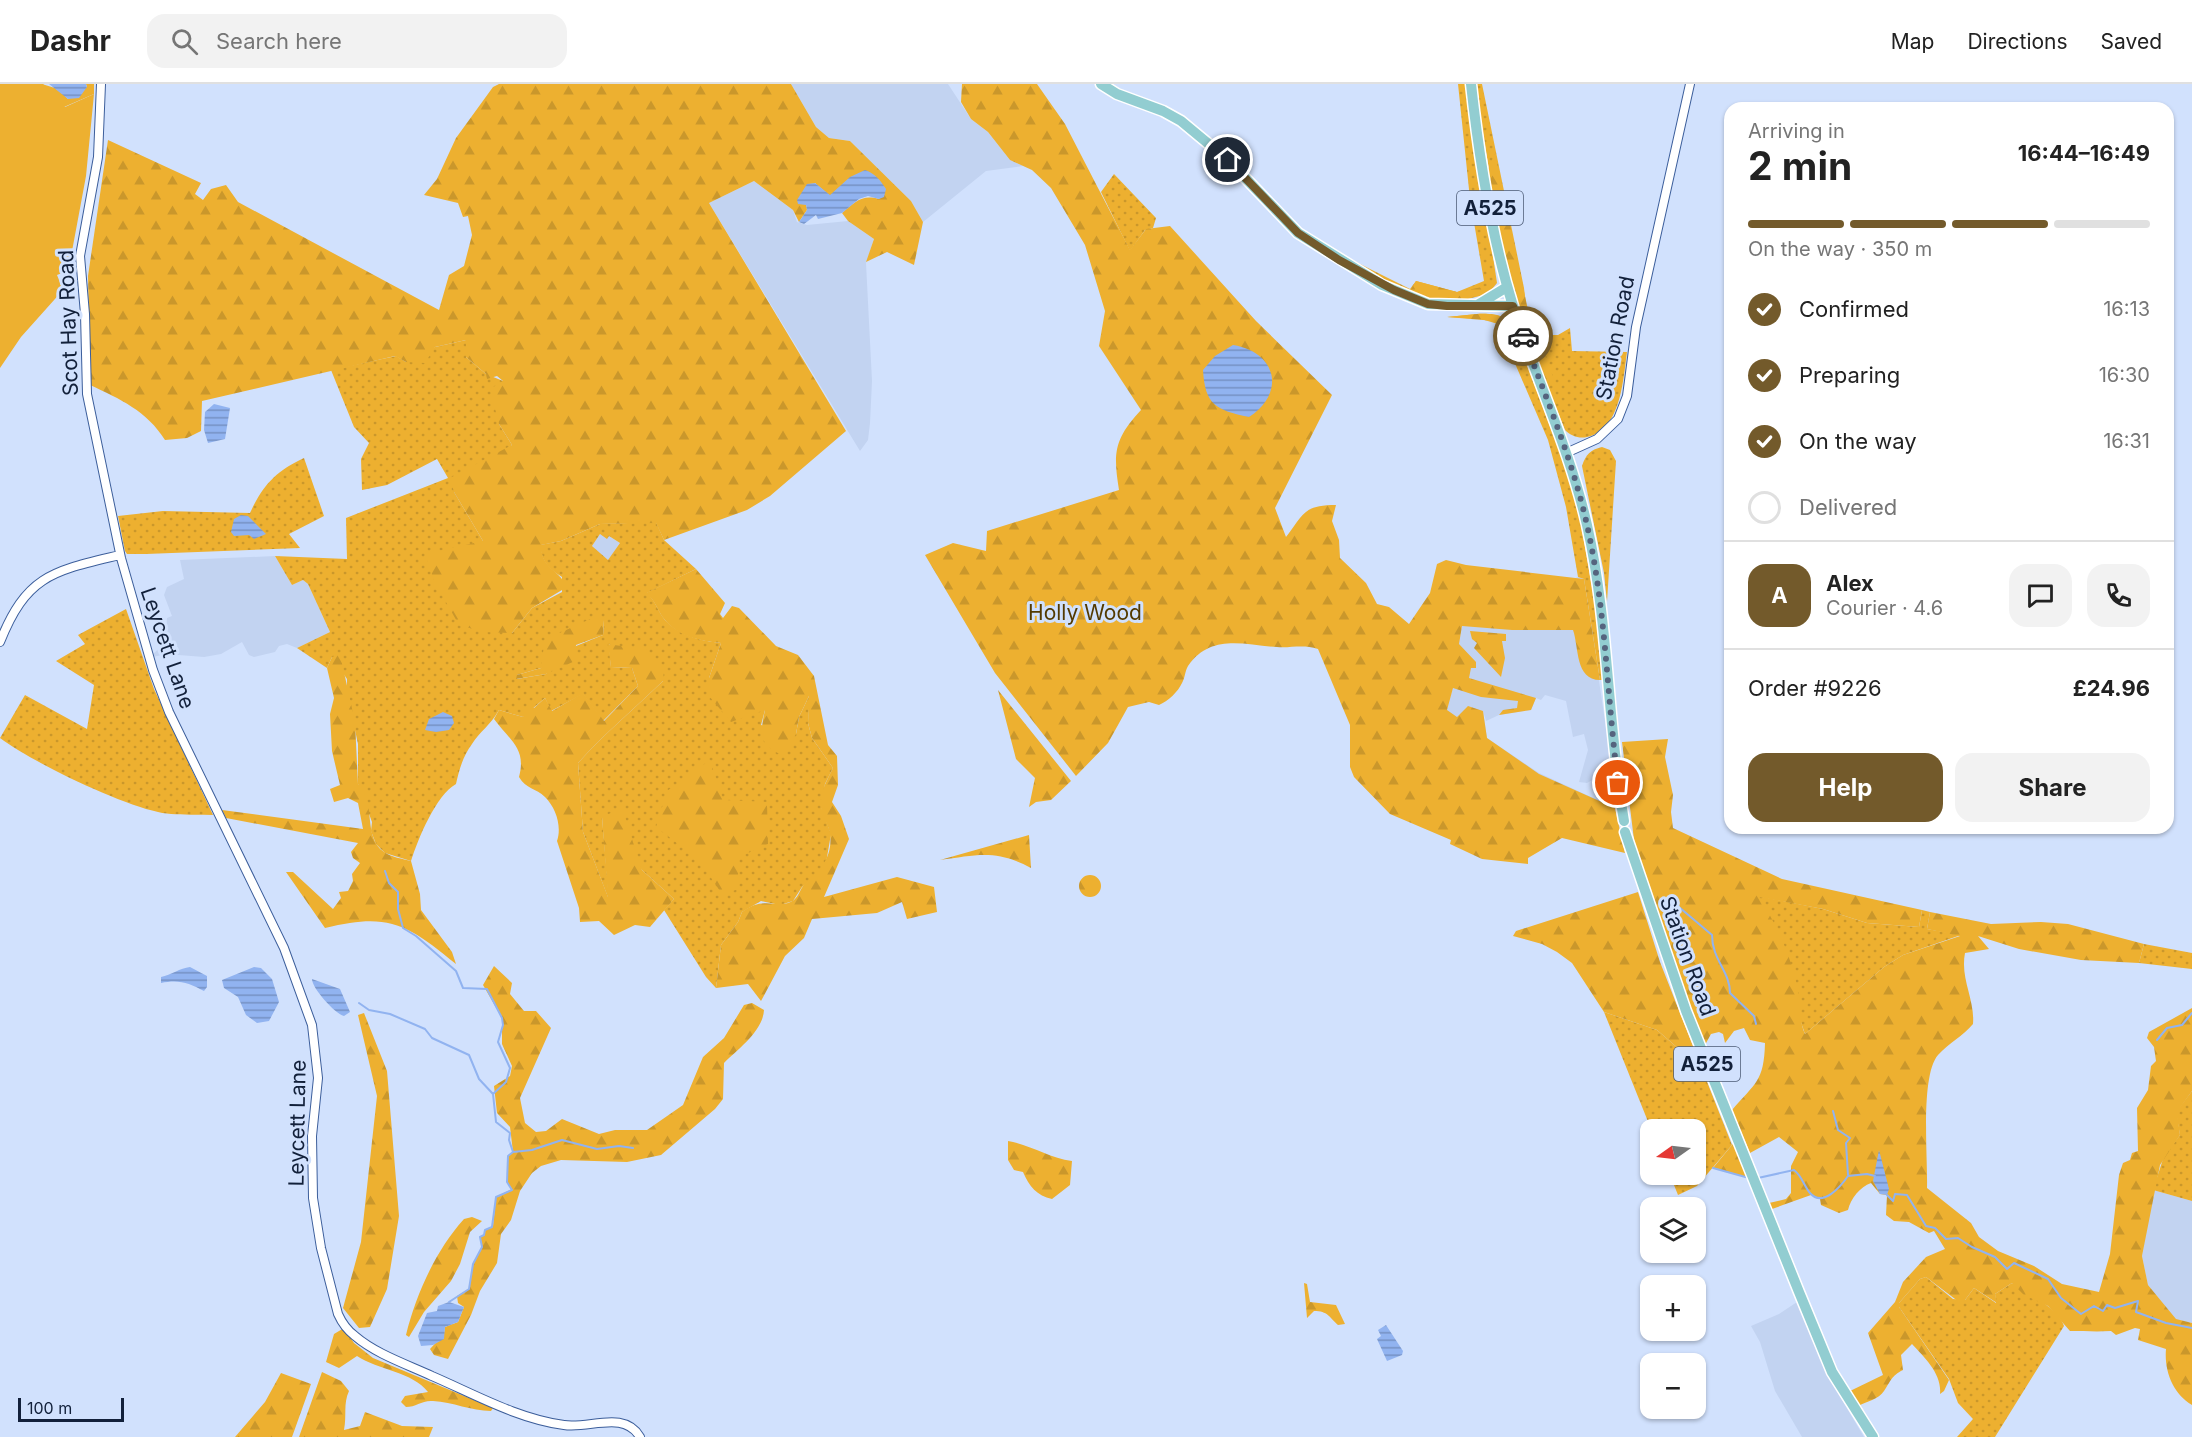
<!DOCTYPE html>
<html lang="en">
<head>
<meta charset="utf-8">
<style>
  body { margin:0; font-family:Inter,sans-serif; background:#f2f2f2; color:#222; height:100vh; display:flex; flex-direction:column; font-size:22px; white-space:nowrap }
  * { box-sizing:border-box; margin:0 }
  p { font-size:20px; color:#767676 }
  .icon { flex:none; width:33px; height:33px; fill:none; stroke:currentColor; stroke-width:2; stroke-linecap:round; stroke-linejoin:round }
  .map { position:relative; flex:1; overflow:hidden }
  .side { position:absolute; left:1724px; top:18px; width:450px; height:732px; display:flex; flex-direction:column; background:#fff; border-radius:18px; box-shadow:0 2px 4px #0004 }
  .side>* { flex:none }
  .needle { width:39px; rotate:256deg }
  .fabs { position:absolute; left:1640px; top:1035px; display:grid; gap:12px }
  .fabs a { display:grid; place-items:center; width:66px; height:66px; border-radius:12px; background:#fff; box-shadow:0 2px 4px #0004; font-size:30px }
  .scale { position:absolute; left:18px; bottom:15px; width:106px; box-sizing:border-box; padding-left:6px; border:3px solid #12203a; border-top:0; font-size:16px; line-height:21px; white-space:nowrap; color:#12203a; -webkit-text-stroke:4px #d1e1fd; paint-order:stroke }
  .pin { position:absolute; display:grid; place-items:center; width:51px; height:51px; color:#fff; margin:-26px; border:3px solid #fff; border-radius:50%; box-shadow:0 2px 6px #0007 }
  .courier { position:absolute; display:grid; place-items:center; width:60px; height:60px; margin:-30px; border:4px solid #735a2b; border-radius:50%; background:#fff; color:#222; box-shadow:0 2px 8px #0007 }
  .headline em { font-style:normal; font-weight:700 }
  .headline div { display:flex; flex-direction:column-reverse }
  .headline { display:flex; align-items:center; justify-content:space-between; height:102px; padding:0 24px }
  h1 { font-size:39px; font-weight:700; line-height:45px }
  .bar { display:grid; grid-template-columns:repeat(4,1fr); gap:9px 6px; align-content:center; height:72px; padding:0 24px }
  .bar i { height:8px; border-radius:4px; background:#e0e0e0 }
  .bar .on { background:#735a2b }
  .bar p { grid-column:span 4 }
  .line { display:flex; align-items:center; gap:15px; padding:0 24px; border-top:2px solid #e0e0e0 }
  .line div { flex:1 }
  .round { display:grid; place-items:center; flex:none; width:63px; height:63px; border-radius:18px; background:#f2f2f2 }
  ol { padding:0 24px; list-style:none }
  li { display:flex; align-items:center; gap:18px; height:66px }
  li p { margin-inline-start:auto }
  li .icon { padding:6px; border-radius:50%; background:#735a2b; color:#fff; stroke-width:4 }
  li:last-child { color:#767676 }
  li i { width:33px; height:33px; border:3px solid #e0e0e0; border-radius:50% }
  .button { display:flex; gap:12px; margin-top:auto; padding:12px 24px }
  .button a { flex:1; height:69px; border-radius:18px; background:#735a2b; color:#fff; font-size:24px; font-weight:700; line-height:69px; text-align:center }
  .button a+a { background:#f2f2f2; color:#222 }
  header { display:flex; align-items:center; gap:36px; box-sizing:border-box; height:84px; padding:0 30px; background:#fff; border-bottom:2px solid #e0e0e0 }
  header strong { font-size:28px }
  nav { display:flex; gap:33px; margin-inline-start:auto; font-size:21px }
  .search { width:420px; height:54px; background:#f2f2f2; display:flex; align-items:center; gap:15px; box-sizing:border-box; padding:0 21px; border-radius:18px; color:#767676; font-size:22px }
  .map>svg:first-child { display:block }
  .built { fill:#c2d3f1 }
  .grass { fill:url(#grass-dots); fill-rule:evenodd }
  .forest { fill:url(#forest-firs) }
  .green { fill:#edb030 }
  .water { fill:url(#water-rules) }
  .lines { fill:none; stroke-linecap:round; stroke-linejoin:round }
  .stream { stroke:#91b3f0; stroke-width:2 }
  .minor-casing { stroke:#3c5e9b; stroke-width:10 }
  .major-casing { stroke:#fff; stroke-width:13 }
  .minor { stroke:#fff; stroke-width:8 }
  .major { stroke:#92cdd1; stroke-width:10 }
  .done { stroke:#55647e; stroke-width:6; stroke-dasharray:0 10.8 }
  .route { stroke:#735a2b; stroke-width:8 }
  .labels { text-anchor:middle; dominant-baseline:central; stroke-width:6; stroke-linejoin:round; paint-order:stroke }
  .shield { fill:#d1e1fd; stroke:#4b5a74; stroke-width:1.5 }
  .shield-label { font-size:20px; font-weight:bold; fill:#12203a }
  .street-label { font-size:21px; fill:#12203a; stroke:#d1e1fd }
  .park-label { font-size:21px; fill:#533a01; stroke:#d1e1fd }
</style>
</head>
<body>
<header>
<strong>Dashr</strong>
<div class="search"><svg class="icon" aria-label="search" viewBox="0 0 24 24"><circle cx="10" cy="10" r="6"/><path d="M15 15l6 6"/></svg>Search here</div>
<nav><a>Map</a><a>Directions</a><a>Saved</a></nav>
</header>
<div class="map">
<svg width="2192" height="1353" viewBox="0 0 2192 1353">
  <defs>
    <pattern id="grass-dots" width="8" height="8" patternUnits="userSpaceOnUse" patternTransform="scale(1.5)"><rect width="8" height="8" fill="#edb030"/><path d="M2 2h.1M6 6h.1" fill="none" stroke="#ca972b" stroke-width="1.8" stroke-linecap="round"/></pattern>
    <pattern id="forest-firs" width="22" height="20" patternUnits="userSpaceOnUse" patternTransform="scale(1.5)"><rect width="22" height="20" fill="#edb030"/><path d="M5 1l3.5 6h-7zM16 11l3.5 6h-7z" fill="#ca972b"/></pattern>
    <pattern id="water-rules" width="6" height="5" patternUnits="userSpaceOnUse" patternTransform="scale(1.5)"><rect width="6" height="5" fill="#91b3f0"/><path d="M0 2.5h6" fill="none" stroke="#7591c3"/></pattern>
  </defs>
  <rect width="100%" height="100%" fill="#d1e1fd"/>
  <!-- built -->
  <path class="built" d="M791 0H948L971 35 988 48 1010 76 1023 82 986 87 923 138 911 117 850 57 829 54 816 43Z
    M754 97 793 126 797 138 807 141 848 137 874 155 866 179 872 297 870 339 868 356 860 367 709 119Z
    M1255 424 1446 626 1453 604 1452 562 1461 550 1462 539 1578 493 1584 495 1611 678 1601 691 1587 699 1579 698 1588 666 1584 650 1573 653 1566 617 1545 611 1541 616 1536 614 1531 626 1499 631 1486 637 1483 627 1487 654 1539 689 1615 724 1621 755 1463 657Z
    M600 450 609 452 620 459 608 477 592 462Z
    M275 472 292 501 303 496 308 500 330 548 297 564 287 560 279 562 275 568 254 573 249 571 242 558 221 570 204 573 166 570 153 573 152 571 165 559 167 534 172 532 164 511 167 503 184 495 180 476Z
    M2153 1106 2192 1117V1239L2176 1236 2148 1201 2142 1172Z
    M1797 1218 1825 1287 1864 1353H1802L1775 1307 1760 1258 1751 1242 1779 1230Z"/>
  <!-- grass -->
  <path class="grass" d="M1458 0H1467L1497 199 1488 210 1451 219 1404 209 1356 178 1410 205 1416 197 1457 208 1484 197 1470 115Z
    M1475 0H1482L1524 204 1528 239 1538 240V251H1558L1570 244 1572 267 1627 268C1623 296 1621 346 1587 353 1579 355 1571 352 1565 346L1525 246 1513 207 1497 135Z
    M1114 90 1156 134 1153 144 1145 146 1130 167 1101 108Z
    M1477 230C1520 228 1499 245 1517 254L1569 393 1581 440 1594 515 1604 596H1600L1584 495 1578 493 1566 423 1548 356 1498 240 1481 235 1447 233Z
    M466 256V273L486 290 503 297 499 340 512 361 454 408 483 457 512 549 532 524 562 508V493C548 484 542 478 540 461L561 457 600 440 656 438 664 456 696 485 647 509C656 517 658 528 665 536 680 552 701 557 721 559L709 594 765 626 761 641 796 650 799 633 810 610 808 639 812 654 833 684 825 700 821 723 831 750 826 779 818 791 802 803 793 817 780 821 761 817 742 828 738 838 721 861 716 904 706 893 664 826 674 815 642 786 602 733 609 816 583 748 578 679C605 649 635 624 663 597L609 560 611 583 632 584 638 602 603 637 583 610 551 627 545 614 523 633 499 626C490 642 480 647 472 660 463 672 459 686 456 700 436 711 418 755 411 777L385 769 376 760 371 747 372 738 358 700V660L347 609V595L332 573 327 584 297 564 330 548 308 500 303 496 292 501 275 472 347 475 346 434 448 394 437 375 387 401 362 406 361 375 369 359 354 343 331 286 396 272 406 278 435 263ZM600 450 607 455 609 452 620 459 608 476 592 462ZM604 536 603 551 576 562 546 590 517 595V591L541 584Z
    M1602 363 1610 366 1616 377 1607 518 1604 489 1582 382C1586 370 1590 366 1602 363Z
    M304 374 324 432 289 450 300 464 146 470H127L125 467 118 432 163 427 250 429C263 401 276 387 304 374Z
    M126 525 154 605 213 731C195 730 175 732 158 728 117 719 34 679 0 654L25 611 87 645 94 601 56 577 85 560 78 551Z
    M1758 812 1823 825 1867 839 1919 843 1922 826 1930 828 1927 845 1961 851 1903 871 1884 883 1805 950Z
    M2144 860 2192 869V885L2139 879Z
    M1604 928 1657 946 1702 985 1732 1061 1697 1102 1678 1111 1670 1091 1695 1090V1046L1651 1045Z
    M2192 1007V1117L2153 1106 2164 1072 2180 1051 2176 1028Z
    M1926 1193 1953 1215 1965 1216 1974 1204 1996 1219 1995 1210 2012 1199C2026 1207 2060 1226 2064 1242L1995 1353H1957L1973 1335 1958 1319 1949 1295 1899 1223V1219L1920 1195Z"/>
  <!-- forest -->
  <path class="forest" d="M42 0 58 5 68 15 87 3 86 0H94V10L64 23Z
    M499 0H791L816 43 829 54 850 57 911 117 923 138 914 181 887 168 866 178 874 155 848 137 842 129C855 118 862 110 879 115L885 105 830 112 815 99 806 120 807 126 799 138 793 126 754 97 709 119 846 347 770 412 747 426 664 456 656 439 600 440 561 457 541 461C542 486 557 483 567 503L532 524 512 549 484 548 459 541 434 497 425 470 483 457 454 408 450 394 512 361 499 340 490 305 503 297 497 292 487 295 486 290 466 273V256L435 263 425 279 406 278 395 272 202 317 201 347 187 354 165 356C147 327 120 315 90 301L88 192 108 56 201 99 195 110 203 116 211 105 226 101 238 118 439 226 449 191 464 182 472 151 468 132 463 133 458 119 424 111 437 95 456 54 493 3Z
    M962 0H1037L1065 40 1130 166 1146 145 1170 142 1256 237 1332 311 1275 424 1286 453C1304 430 1303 421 1336 421L1332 437 1339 456 1340 474 1366 499 1377 520 1389 523 1409 540 1430 509 1437 480 1446 476 1466 481 1584 495 1600 596C1575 596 1579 563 1573 546H1512L1462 542 1459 560 1476 578V584H1471L1469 594 1536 614 1531 626 1499 631 1503 626 1517 624 1518 617 1481 613 1453 604 1447 626 1457 633 1468 622 1483 627 1487 654 1539 690 1615 724 1625 769 1562 754 1528 774V780L1482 775 1450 760 1451 756 1390 730 1354 693 1350 683V641L1318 565C1303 560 1292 564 1277 563 1244 561 1211 549 1188 582 1185 587 1185 594 1182 599 1178 608 1168 617 1159 621L1149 618 1128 623 1108 659 1076 692 995 589 925 471 953 459 986 467 987 447 1119 406C1113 369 1114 355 1141 326L1099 262 1105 227 1085 161 1051 104 1032 86 1010 76 988 48 971 35 961 18Z
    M1495 70 1529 231 1524 233 1501 157 1488 85Z
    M1416 197 1457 208 1487 202 1489 206C1466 220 1439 217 1413 212L1411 205Z
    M1477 230C1492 229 1517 231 1507 253L1495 237 1447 233Z
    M1535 253 1539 254 1553 293 1545 296 1530 258Z
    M696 485 725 519 720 530 723 534 732 522 739 524 776 562 798 571 814 592 828 661 837 672 838 701 832 718 841 732 849 755 824 813 897 793 934 803 937 828 907 835 902 818 877 829 812 835 804 854 785 872 761 917 748 900 716 904 721 861 738 838 742 828C766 810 778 827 794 816 799 812 800 805 804 801 820 787 833 773 830 750 829 741 822 733 821 724 819 710 827 696 833 684L812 654 808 639 809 612 799 633 796 650 783 671C758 662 760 649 765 626L731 638 709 612V594L721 559C701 557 679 553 665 536 657 527 657 518 646 509Z
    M599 531 604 536 603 551 576 561 575 577 546 590 516 595 517 591 541 584 544 561 553 552Z
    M1470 547 1506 550V557H1502L1505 574 1501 593 1474 564 1477 559 1472 555Z
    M608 560 647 566 664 584 663 597C635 624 605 649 578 679L583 748 608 813 602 733 622 724 642 786 674 815 650 843 635 841 614 851 599 837 580 838 579 824 557 757C562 742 556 724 545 713 536 704 526 705 519 693 527 664 509 656 494 635L499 626 523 633 527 622 534 624 545 614 552 627 583 609 604 637 638 602 632 584 611 583Z
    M340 570 355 638 358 700C377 718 362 753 384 768 391 773 403 775 411 777L420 810 421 826 452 868 456 880C407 840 389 828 325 844L286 788H293L333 825 341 814 339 808 348 807 353 797 352 790 360 779 353 774 351 768 358 759 226 734 222 726 363 745 358 719 348 714 334 718 330 705 340 701 332 667 330 630 334 614 327 584 332 573Z
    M998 606 1071 697 1051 716 1036 718 1029 723 1035 694 1016 675Z
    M1668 655 1665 673 1673 711 1671 728 1673 744 1782 795 1922 826 1919 843 1867 839 1823 825 1759 813C1777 841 1792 874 1798 908 1801 922 1799 937 1805 950L1884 883 1903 871 1960 852 1927 845 1930 828 1991 840 2041 838 2068 840 2144 860 2139 879 2081 876 2019 865 1978 852 1989 865 1965 869C1960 895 1975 915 1973 940 1963 952 1949 959 1938 971 1920 992 1928 1074 1927 1104L1971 1139 1979 1153 1998 1167 2034 1182 2062 1200 2099 1208 2110 1170 2119 1091 2123 1079 2130 1076 2132 1069 2138 1067 2137 1024 2148 1006 2151 982 2156 977 2154 963 2147 954 2149 948 2192 924V1007L2177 1028 2180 1051 2160 1081 2142 1172 2148 1201 2176 1235 2192 1239V1321C2173 1310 2164 1287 2166 1265L2138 1256 2140 1245 2135 1244 2116 1251 2111 1247C2096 1248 2084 1247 2070 1247L2048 1222 2024 1211 2012 1199 1995 1210 1997 1219 1974 1204 1965 1216 1959 1218 1926 1193 1920 1195 1899 1219V1223L1949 1296 1944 1307 1940 1310C1942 1290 1925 1274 1912 1260L1901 1271 1903 1286C1891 1292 1891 1297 1884 1307 1879 1315 1866 1318 1858 1322L1850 1307 1883 1291 1868 1249 1895 1218 1903 1198 1926 1173 1945 1165 1934 1147 1929 1149 1909 1138 1894 1137 1886 1131 1887 1111 1880 1110 1871 1099C1860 1103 1851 1114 1848 1126L1839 1129 1821 1121 1820 1115 1811 1111 1772 1125 1769 1119 1786 1115 1791 1109V1082L1798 1068 1779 1053 1750 1069 1732 1026C1755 999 1764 998 1765 959L1750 956 1744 944 1734 947 1725 959 1723 950 1719 948 1711 950 1705 961 1652 818 1634 756 1622 658Z
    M710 676 723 716 767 718 768 760 737 774 739 805 722 810 699 776 656 743 667 707Z
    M1029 751 1031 784C996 765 977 771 940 776Z
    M1079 802a11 11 0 1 1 22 0a11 11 0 1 1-22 0Z
    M1638 808 1660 878 1702 985 1657 946 1604 928 1572 879 1557 868 1542 860 1513 852 1516 847Z
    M494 882 512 899 510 910 524 927H536L551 944 520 1014 525 1039 536 1048 546 1047 562 1035 599 1050 615 1046H647L683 1021 703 973 724 954 744 921 752 919 764 926C763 947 738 965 724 979L723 1015 715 1025 661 1071 627 1078 561 1076 541 1082 532 1089 520 1107 511 1136 501 1150 497 1179 480 1207 471 1231 448 1275 434 1271 430 1265 444 1250 445 1243 458 1238 464 1223 458 1219 457 1212 469 1205 473 1180 482 1163 480 1153 484 1151 485 1146 493 1142 496 1113 512 1105 507 1098 508 1072 513 1068 510 1043 497 1029 494 1002 510 992 512 982 502 960V934L483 901Z
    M364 929 387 987 399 1132 387 1205 370 1243 359 1244 343 1224 361 1158 377 1012 358 931Z
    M1737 1055 1753 1095 1713 1084Z
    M1008 1057C1031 1061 1049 1074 1072 1077L1070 1101 1052 1115C1037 1112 1029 1102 1023 1088L1014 1086 1008 1076Z
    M472 1133 482 1137 470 1148 460 1180 451 1197 424 1228 409 1253 406 1251C416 1210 436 1166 464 1135Z
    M1304 1199 1307 1200 1310 1218 1336 1221 1345 1240 1338 1241C1329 1233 1328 1227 1314 1227L1307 1234Z
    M344 1244 354 1259 373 1274 493 1324 491 1327C471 1327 453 1318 433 1317 422 1316 416 1323 406 1323L401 1318 405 1312 428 1308C413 1288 378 1286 357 1272L339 1284 326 1278 334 1250Z
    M322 1288 341 1297 349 1307C343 1320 347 1331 344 1346L360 1342 365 1328 402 1342 433 1343 429 1353H299Z
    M281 1289 311 1300 292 1353H235L265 1318Z"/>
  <!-- green -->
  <path class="green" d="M0 0H43L65 23 94 10 86 92 70 178 72 185 57 191 63 206 21 253 0 284Z"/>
  <!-- water -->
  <path class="water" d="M49 0H86L87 3 79 14 68 15Z
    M865 86C876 90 880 96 886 105L884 113 879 115 868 112 859 115 842 129 818 135 816 131 804 140 799 138 807 126 806 121 798 120 797 116 807 100 815 99 830 111 850 93Z
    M1233 261C1277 268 1286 309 1249 333 1216 326 1205 321 1203 286L1215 272Z
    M214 320 230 324 225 355 208 359 204 346 205 328Z
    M241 431 248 432 266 450 254 455 249 451 234 452 231 448 234 435Z
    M443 628 452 632 454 639 449 646 436 648 425 646 429 635Z
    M190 883 207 892V903L204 907C189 899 179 895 161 899V893C171 891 180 884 190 883Z
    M254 883 261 884 272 895 279 918 269 937 257 939 246 931 238 913 224 904 222 896Z
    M312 895 340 905 350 928 344 932C334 929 312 904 312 895Z
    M1879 1066 1889 1105 1887 1111 1880 1110 1873 1097Z
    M449 1218 464 1223 458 1238 445 1243 444 1255 433 1261 421 1262 418 1252 427 1229 437 1227 438 1222Z
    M1386 1241 1403 1267 1402 1271 1387 1277 1377 1255 1381 1252 1378 1246Z"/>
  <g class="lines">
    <!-- stream -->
    <path class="stream" d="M385 787 389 799 398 808V825L403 844 416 852 456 887 463 904 487 905 502 934 503 941 498 958 510 984 506 998 493 1010 496 1038 510 1049 509 1056 513 1068 508 1072 507 1098 512 1106 496 1113 492 1143 485 1146 484 1151 480 1153 482 1163 473 1180 469 1205 449 1218
      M1673 818 1712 851C1712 876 1730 887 1730 909L1754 932 1756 940
      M359 919 369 926 390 930 425 945 432 954 469 971 479 995 493 1010
      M2157 956 2167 944 2182 941 2192 929
      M1833 1027 1838 1046 1850 1054 1846 1059 1848 1091
      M513 1068 532 1066 562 1056 597 1065 619 1062 633 1064
      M1713 1084 1749 1094
      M1758 1094 1794 1086C1802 1092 1804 1102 1810 1109 1823 1124 1841 1102 1848 1092L1867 1090 1875 1092
      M1887 1111 1893 1117 1895 1110 1907 1111 1926 1142 1935 1144 1946 1155 1958 1154 1972 1163 1995 1173 2007 1185 2014 1179 2048 1195 2061 1214 2081 1230 2094 1222 2103 1227 2107 1221 2115 1224 2138 1217 2136 1228 2166 1239 2192 1244"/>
    <defs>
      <path id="minor" d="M101 0 98 73 80 172 85 230 87 310 121 474 153 586 169 628 284 864 312 941 318 994 312 1052 313 1114 321 1164 338 1230C342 1239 347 1246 355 1252 376 1270 406 1280 432 1292 474 1310 518 1335 564 1341 590 1345 624 1326 640 1353
        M1566 369 1597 355 1618 335 1627 312 1636 243 1690 0
        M0 558C27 490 54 487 120 471"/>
      <path id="major" d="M1101 0 1117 10 1163 27 1181 37 1228 76 1298 149 1382 201 1428 220 1513 222
        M1471 0C1479 74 1491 151 1513 222 1536 295 1570 366 1587 441 1609 538 1607 639 1624 737
        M1479 220 1507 203
        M1625 748 1686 927 1799 1208 1832 1288 1873 1353"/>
    </defs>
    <!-- minor casing -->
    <use href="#minor" class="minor-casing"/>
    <!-- major casing -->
    <use href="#major" class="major-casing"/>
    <!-- minor -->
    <use href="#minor" class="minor"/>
    <!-- major -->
    <use href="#major" class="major"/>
  </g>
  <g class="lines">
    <!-- done -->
    <path class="done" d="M1523 252C1546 314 1573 377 1587 441 1606 526 1607 613 1618 699"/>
    <!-- route -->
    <path class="route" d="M1228 76 1298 149 1339 176 1394 206 1428 220 1447 222H1513L1523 252"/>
  </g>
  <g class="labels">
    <!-- shield labels -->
    <g class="shield">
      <rect x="1457" y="107" width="66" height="34" rx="4.5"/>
      <rect x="1674" y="963" width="66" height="34" rx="4.5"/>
    </g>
    <g class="shield-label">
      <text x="1490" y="124">A525</text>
      <text x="1707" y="980">A525</text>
    </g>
    <!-- street labels -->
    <g class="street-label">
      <text transform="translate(68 239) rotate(-92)">Scot Hay Road</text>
      <text transform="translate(1615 254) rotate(-79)">Station Road</text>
      <text transform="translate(168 564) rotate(71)">Leycett Lane</text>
      <text transform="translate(1688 872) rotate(70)">Station Road</text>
      <text transform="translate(297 1039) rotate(-89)">Leycett Lane</text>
    </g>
    <!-- park labels -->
    <g class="park-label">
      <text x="1085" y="528">Holly Wood</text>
    </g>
  </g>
</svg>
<div class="fabs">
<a><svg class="needle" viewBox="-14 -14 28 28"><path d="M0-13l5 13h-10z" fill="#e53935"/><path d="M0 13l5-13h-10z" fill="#767676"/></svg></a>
<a><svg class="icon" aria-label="layers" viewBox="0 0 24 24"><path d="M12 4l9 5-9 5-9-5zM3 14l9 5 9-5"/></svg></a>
<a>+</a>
<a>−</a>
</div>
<div class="scale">100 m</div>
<div class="pin" style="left:1618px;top:699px;background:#ea580c"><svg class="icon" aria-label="bag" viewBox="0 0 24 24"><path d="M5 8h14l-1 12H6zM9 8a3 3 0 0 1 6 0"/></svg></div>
<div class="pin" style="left:1228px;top:76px;background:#1f2937"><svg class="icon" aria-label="home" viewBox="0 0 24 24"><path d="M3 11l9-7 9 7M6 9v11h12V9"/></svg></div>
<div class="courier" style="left:1523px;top:252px"><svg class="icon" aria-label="car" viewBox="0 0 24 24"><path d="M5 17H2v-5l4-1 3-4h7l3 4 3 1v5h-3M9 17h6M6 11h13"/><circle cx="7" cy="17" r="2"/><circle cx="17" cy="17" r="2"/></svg></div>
<section class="side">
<div class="headline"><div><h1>2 min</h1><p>Arriving in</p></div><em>16:44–16:49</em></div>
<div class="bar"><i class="on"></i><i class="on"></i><i class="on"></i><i></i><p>On the way · 350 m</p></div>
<ol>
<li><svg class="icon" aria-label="check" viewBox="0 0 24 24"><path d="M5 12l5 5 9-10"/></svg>Confirmed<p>16:13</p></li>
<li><svg class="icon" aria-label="check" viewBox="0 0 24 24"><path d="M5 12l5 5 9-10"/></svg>Preparing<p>16:30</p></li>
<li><svg class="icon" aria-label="check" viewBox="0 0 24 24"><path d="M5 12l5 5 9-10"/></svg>On the way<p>16:31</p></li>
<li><i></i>Delivered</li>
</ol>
<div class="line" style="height:108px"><b class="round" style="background:#735a2b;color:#fff">A</b><div><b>Alex</b><p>Courier · 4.6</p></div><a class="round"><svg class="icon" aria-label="chat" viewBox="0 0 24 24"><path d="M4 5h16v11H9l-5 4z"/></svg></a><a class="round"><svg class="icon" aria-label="phone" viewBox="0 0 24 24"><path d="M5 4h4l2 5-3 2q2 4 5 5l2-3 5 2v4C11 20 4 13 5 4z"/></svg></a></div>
<div class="line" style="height:78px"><div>Order #9226</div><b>£24.96</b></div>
<div class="button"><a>Help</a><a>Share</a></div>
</section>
</div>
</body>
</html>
